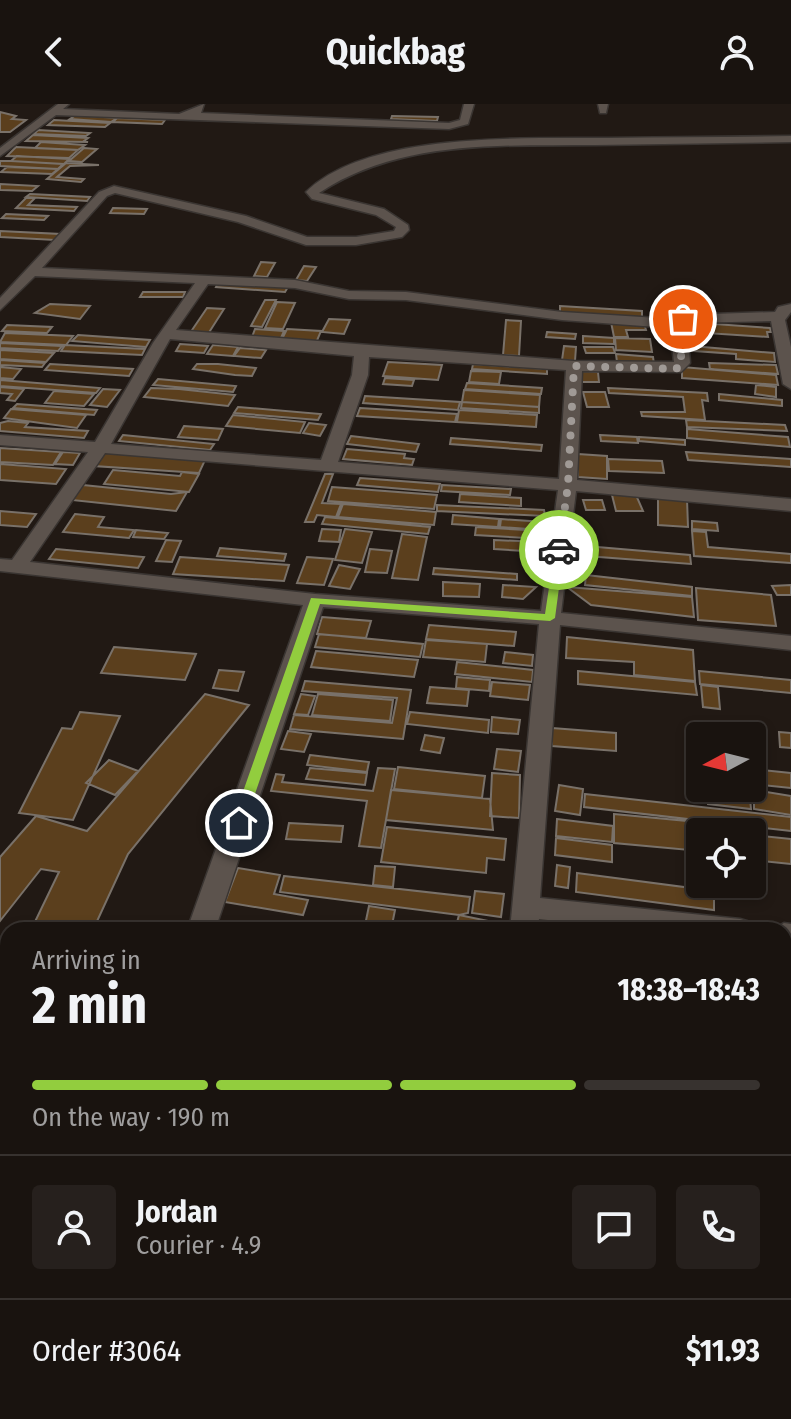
<!DOCTYPE html>
<html lang="en">
<head>
<meta charset="utf-8">
<style>
  body { margin:0; font-family:"Fira Sans Condensed",sans-serif; background:#26201d; color:#f1f3f6; height:100vh; display:flex; flex-direction:column; font-size:30px; white-space:nowrap }
  * { box-sizing:border-box; margin:0 }
  p { font-size:26px; color:#9f9e9e }
  .icon { flex:none; width:44px; height:44px; fill:none; stroke:currentColor; stroke-width:2; stroke-linecap:round; stroke-linejoin:round }
  .map { position:relative; flex:1; overflow:hidden }
  .sheet { position:absolute; left:0px; top:818px; width:792px; height:498px; display:flex; flex-direction:column; background:#19130f; border-radius:24px 24px 0 0; box-shadow:0 4px 12px #0003,0 0 0 2px #37322f }
  .sheet>* { flex:none }
  .needle { width:52px; rotate:263deg }
  .fabs { position:absolute; left:686px; top:618px; display:grid; gap:16px }
  .fabs a { display:grid; place-items:center; width:80px; height:80px; border-radius:8px; background:#19130f; box-shadow:0 4px 12px #0003,0 0 0 2px #37322f; font-size:40px }
  .pin { position:absolute; display:grid; place-items:center; width:68px; height:68px; color:#fff; margin:-34px; border:4px solid #fff; border-radius:50%; box-shadow:0 2px 8px #0007 }
  .courier { position:absolute; display:grid; place-items:center; width:80px; height:80px; margin:-40px; border:6px solid #92cd3e; border-radius:50%; background:#fff; color:#222; box-shadow:0 2px 10px #0007 }
  .overview em { font-style:normal; font-weight:700 }
  .overview div { display:flex; flex-direction:column-reverse }
  .overview { display:flex; align-items:center; justify-content:space-between; height:136px; padding:0 32px }
  h1 { font-size:52px; font-weight:700; line-height:60px }
  .bar { display:grid; grid-template-columns:repeat(4,1fr); gap:12px 8px; align-content:center; height:96px; padding:0 32px }
  .bar i { height:10px; border-radius:6px; background:#37322f }
  .bar .on { background:#92cd3e }
  .bar p { grid-column:span 4 }
  .line { display:flex; align-items:center; gap:20px; padding:0 32px; border-top:2px solid #37322f }
  .line div { flex:1 }
  .round { display:grid; place-items:center; flex:none; width:84px; height:84px; border-radius:8px; background:#26201d }
  header { display:flex; justify-content:space-between; align-items:center; height:104px; padding:0 32px; background:#19130f; font-size:36px; font-weight:700 }
  .map>svg:first-child { display:block }
  .lines { fill:none; stroke-linecap:round; stroke-linejoin:round }
  .stream { stroke:#29556d; stroke-width:11 }
  .building { fill:#5b3f1d; stroke:#797169; stroke-width:2 }
  .street-casing { stroke:#3a3532; stroke-width:3 }
  .street { fill:#5c534d; fill-rule:evenodd }
  .route { fill:#92cd3e }
  .done { stroke:#a09a96; stroke-width:8; stroke-dasharray:0 14.4 }
</style>
</head>
<body>
<header><svg class="icon" aria-label="back" viewBox="0 0 24 24"><path d="M15 5l-7 7 7 7"/></svg>Quickbag<svg class="icon" aria-label="person" viewBox="0 0 24 24"><circle cx="12" cy="8" r="4"/><path d="M4 21q1-7 8-7t8 7"/></svg></header>
<div class="map">
<svg width="791" height="1315" viewBox="0 0 791 1315">
  <rect width="100%" height="100%" fill="#211914"/>
  <g class="lines">
    <!-- stream -->
    <path class="stream" d="M0 1080 8 1081
      M0 1125 8 1126
      M784 1211 791 1213"/>
  </g>
  <!-- building -->
  <path class="building" d="M0 8 16 12 12 15 26 16 10 28H0Z
    M76 11 117 14 111 18 70 15Z
    M392 12 438 13 437 17 391 15Z
    M117 14 165 16 162 20 113 18Z
    M54 16 110 19 105 23 48 21Z
    M38 26 90 29 86 32 34 30Z
    M33 31 88 34 84 37 88 38 26 37Z
    M41 38 85 41 78 46 35 44Z
    M16 43 78 46 69 54 7 52Z
    M84 44 97 45 82 58 69 57Z
    M17 52 69 55 64 60 11 57Z
    M0 57H11L63 60 58 65 0 62Z
    M66 59 99 61 70 62 57 73 84 75 81 78 47 75Z
    M7 63 58 65 52 70 1 68Z
    M0 80 38 82 32 87 0 86Z
    M30 90 90 93 87 97 26 93Z
    M26 94H35L28 101 77 103 74 107 16 104Z
    M113 104 147 105 144 110 110 109Z
    M6 110 48 112 44 116 2 114Z
    M0 127 60 130 55 136 0 133Z
    M261 158 275 159 267 173 254 172Z
    M304 162 316 163 307 177 296 176Z
    M218 179 288 183 285 188 216 183Z
    M143 188H185L183 193H140Z
    M265 196H276L262 223 251 222Z
    M277 198 295 199 283 225 265 224Z
    M50 200 90 202 80 215 35 209Z
    M560 202 642 207V214L560 209Z
    M207 204 224 205 208 230 190 229Z
    M329 215 350 216 344 230 322 228Z
    M506 216 521 217 519 252 503 251Z
    M611 218 644 219 646 226H626L628 233H614Z
    M686 218 770 224 771 228H767L768 233 691 228 692 232 680 231Z
    M7 221 52 223 47 229 2 227Z
    M255 225 284 227 281 234 252 233Z
    M287 225 321 227 316 239 281 237Z
    M547 228 576 230 575 235 546 233Z
    M5 229 73 232 66 241 0 238Z
    M78 231 150 236 146 243 72 237Z
    M583 232 614 234V240L583 239Z
    M615 234 650 235 652 248 616 246Z
    M0 239 62 242 58 247 0 244Z
    M180 240 208 242 204 249 176 247Z
    M65 241 145 245 142 251 61 247Z
    M213 241 238 243 233 252 207 250Z
    M680 241 774 249 775 258 736 255V250L680 246Z
    M564 242 576 243 575 257 562 256Z
    M584 243H613L615 249H586Z
    M240 244 266 246 261 254 234 252Z
    M0 246 54 249 46 258 0 255Z
    M616 250 653 253 654 260 617 258Z
    M0 256 45 259 42 263 0 261Z
    M388 258 442 261 438 276 383 272Z
    M709 259 776 261 778 270 710 265Z
    M50 260 133 265 129 272 45 266Z
    M197 260H218L256 264 252 272 235 271 193 265Z
    M473 260 547 265V270L472 265Z
    M0 263 21 265 13 275 0 274Z
    M682 263 776 271 778 281 682 274Z
    M471 267 501 268 499 280 469 278Z
    M577 267 598 268 599 278H579Z
    M385 274 414 276 412 282 383 280Z
    M158 275 236 282 233 288 153 281Z
    M0 276 100 284 96 289 0 282Z
    M467 279 542 284 541 290 465 285Z
    M756 281 776 283V293L755 290Z
    M0 283 24 285 15 297 7 296 12 290 0 289Z
    M151 284 179 285 235 291 228 302 144 293Z
    M608 284 707 289 708 297 702 296 705 316 642 312 641 308H685L683 293 609 289Z
    M103 285 120 286 107 303 90 301Z
    M464 286 540 291 539 303 462 298Z
    M54 287 94 290 84 302 45 299Z
    M583 288H605L609 303H587Z
    M719 290 782 296V302L719 296Z
    M365 292 460 298 458 306 363 299Z
    M462 298 539 303V309L461 304Z
    M17 300 97 306 94 311 13 304Z
    M238 303 321 310 318 316 234 309Z
    M360 304 457 310 455 318 357 312Z
    M11 305 86 311 77 324 4 314Z
    M459 306 537 311 536 323 457 318Z
    M233 311 305 318 300 329 226 322Z
    M686 316 785 321 787 327 687 323Z
    M8 317 28 319 25 323 88 327 84 334 0 327V319Z
    M309 319 326 321 320 332 303 329Z
    M184 322 223 325 218 336 178 333Z
    M687 325 788 333 790 343 687 334Z
    M123 331 214 340 210 346 119 337Z
    M600 331 637 333 638 339 601 337Z
    M351 332 419 340 416 348 347 340Z
    M639 333 685 336V341L639 337Z
    M451 334 542 341 541 347 450 340Z
    M0 344 61 348 53 361 0 358Z
    M347 345 405 350 404 354 414 355 412 361 343 355Z
    M104 347 206 354 199 369 94 362Z
    M63 348 80 349 73 361 55 360Z
    M686 348 791 355V363L688 356Z
    M578 350 607 352V375L578 373Z
    M608 355 662 357 664 369 609 367Z
    M0 360 66 365 56 380 0 376Z
    M113 366 180 372 182 368 199 370 189 388 104 380Z
    M325 370H333L322 399 341 400 336 413 317 411 314 418H305Z
    M360 374 440 380 438 388 357 381Z
    M83 381 171 390 187 388 176 407 72 396Z
    M442 381 511 385 510 391 441 387Z
    M332 383 437 391 434 405 328 397Z
    M460 390 521 394V402L459 398Z
    M612 391H636L643 407H616Z
    M658 393 687 395 688 423 658 421Z
    M583 396H602L605 406H586Z
    M343 400 436 408 434 421 338 413Z
    M437 401 544 406 545 412 437 407Z
    M0 407 36 410 27 423 0 421Z
    M75 410 104 413 98 423 134 426 129 434 63 428Z
    M453 411 499 415 498 423 452 420Z
    M325 413 430 423 428 430 322 420Z
    M501 415 544 418 543 426 500 423Z
    M692 417 717 419 718 427 692 425Z
    M476 423 544 427V435L475 431Z
    M322 425 341 426 339 438 319 437Z
    M345 425 372 428 362 459 335 456Z
    M136 426 168 429 164 435 133 433Z
    M692 427 706 428 708 443 791 450V459L694 452Z
    M402 430 427 433 418 476 392 474Z
    M166 436 181 437 172 458 156 457Z
    M494 436 541 438 540 448 494 445Z
    M574 441 690 451 691 460 573 451Z
    M220 444 286 450 284 457 217 452Z
    M56 445 144 453 138 464 49 455Z
    M370 445 392 447 387 469 365 468Z
    M180 453 289 461 284 477 173 470Z
    M307 453 333 455 324 481 297 479Z
    M339 461 360 465 350 485 329 482Z
    M434 464 517 470V476L433 470Z
    M586 471 692 483V492L585 481Z
    M443 478 480 480 479 493 443 492Z
    M503 481 536 483 523 495 502 493Z
    M791 481V491H777L772 482Z
    M567 483 692 493 694 513 591 501Z
    M696 484 771 491 776 522 698 516Z
    M322 513 371 517 366 534 317 530Z
    M429 521 516 528 514 542 426 535Z
    M319 530 423 540 420 553 315 543Z
    M567 533 693 546 695 577 634 571V558L566 554Z
    M426 536 487 540 485 558 423 553Z
    M114 543 196 550 185 576 101 569Z
    M316 547 418 556 414 573 311 563Z
    M505 548 533 551 532 562 503 559Z
    M457 558 533 566 532 578 455 570Z
    M219 566 244 568 238 587 213 584Z
    M578 567 695 578 697 591 578 580Z
    M699 567 791 576V589L700 580Z
    M457 573 490 576 489 587 456 584Z
    M305 577 411 586 403 635 290 625 294 611 392 619 397 594 302 587Z
    M492 578 530 581 528 596 490 592Z
    M701 581 718 583 720 605 703 603Z
    M430 583 469 586 467 602 427 599Z
    M205 590 249 601 128 750 93 826H31L59 768 41 765 0 817V753L36 712 87 727Z
    M301 590 315 592 308 611 294 610Z
    M318 590 393 596 390 617 312 611Z
    M80 608 120 612 73 716 19 709 62 624 72 625Z
    M410 608 489 616 488 629 407 620Z
    M492 613 520 616 518 630 491 628Z
    M552 624 616 629V647L552 642Z
    M288 627 311 630 304 648 281 645Z
    M779 628 791 629V644L780 643Z
    M425 631 444 634 440 649 421 646Z
    M497 645 521 647 518 668 494 665Z
    M310 651 369 658 367 668 307 661Z
    M109 656 138 667 115 691 86 679Z
    M398 663 485 672 482 694 394 685Z
    M310 664 367 669 365 681 306 675Z
    M378 664 395 665 381 744 359 742 367 697 271 687 276 670 284 671 282 678 373 687Z
    M752 665 791 669V684L752 680Z
    M492 669 520 671 519 714 490 712Z
    M559 681 583 685 580 711 555 707Z
    M707 684H749L751 705 708 700Z
    M391 686 490 695 493 726 386 716Z
    M754 686 791 692V711L754 705Z
    M585 690 791 713V727L584 703Z
    M614 710 708 719 709 728H700V747L614 739Z
    M557 715 613 722 612 738 556 732Z
    M289 719 343 722 341 738 286 735Z
    M387 723 506 735 504 756 487 754 486 769 381 758Z
    M752 731 791 735V760L752 756Z
    M556 734 612 741V758L555 751Z
    M557 761 570 763 568 784 555 782Z
    M375 762 395 763 393 783 373 781Z
    M692 763H700V780H715V784L695 782Z
    M238 764 280 771 274 790 308 796 303 811 225 798Z
    M577 769 714 787V806L576 788Z
    M284 772 470 793 468 809 459 811 280 788Z
    M475 787 504 790 501 813 472 809Z
    M369 802 395 806 391 826H364Z
    M459 811 498 819 496 826H455Z
    M784 868 791 869V972L784 911Z
    M8 874V916L0 915V890Z
    M784 926 791 984V994L784 993Z
    M784 1129 791 1130V1193L784 1192Z
    M784 1291 791 1292V1315H749V1308H784Z
    M14 1308H24L61 1315H12Z
    M80 1308H212L210 1315H122Z
    M266 1308H343L342 1315H265Z
    M374 1308H410L409 1315H374Z"/>
  <g class="lines">
    <defs>
      <path id="street" d="M58 0H69L63 5 179 10 204 0 201 9 449 19 460 16 464 0H474L468 20 449 25 56 11 0 52V44Z
        M598 0H608L606 9H600Z
        M791 32V38C726 39 661 40 596 41 502 42 401 35 319 89L384 105 408 121 409 126 402 133 356 141H306L238 118 115 89 107 92 42 164 295 176 349 187 406 188 562 208 674 215 683 211 775 208 778 203 791 200V208L785 216 791 243V285L783 280 771 217 687 219 690 259 681 268 582 267 577 376 791 395V407L576 387 561 509 791 532V546L560 521 540 794 740 815 750 818 754 826H636L539 815 538 826H510L539 520 323 503 215 826H187L303 501 0 467V455L12 456 88 348 0 341V331L95 338 153 239 195 179 35 172 0 206V194L99 88 114 82 246 112 307 133H356L394 127 396 123 376 111 312 95 306 88C369 27 525 35 608 34 669 33 730 33 791 32ZM208 180 295 184 349 195 406 196 562 216 670 224 674 258 574 257 176 226ZM170 235 354 252 352 271 321 356 111 340ZM369 253 566 266 559 375 338 358 368 271ZM105 349 558 386 541 507 315 490 30 458Z
        M784 819 791 820V842L784 841V826H772Z
        M0 1081 8 1083V1117L0 1115Z
        M8 1178V1231L0 1234V1181Z
        M784 1221 791 1223V1259L784 1257Z
        M467 1308H505L504 1315H466Z"/>
    </defs>
    <!-- street casing -->
    <use href="#street" class="street-casing"/>
    <!-- street -->
    <use href="#street" class="street"/>
  </g>
  <!-- route -->
  <path class="route" d="M555 444 564 446 555 514 550 517 320 500 245 719 243 722H234L232 719 311 494 545 510Z"/>
  <g class="lines">
    <!-- done -->
    <path class="done" d="M559 446 568 381 574 262 676 265 682 259 677 220 683 215"/>
  </g>
</svg>
<div class="fabs">
<a><svg class="needle" viewBox="-14 -14 28 28"><path d="M0-13l5 13h-10z" fill="#e53935"/><path d="M0 13l5-13h-10z" fill="#9f9e9e"/></svg></a>
<a><svg class="icon" aria-label="locate" viewBox="0 0 24 24"><circle cx="12" cy="12" r="6"/><path d="M12 2v4M12 18v4M2 12h4M18 12h4"/></svg></a>
</div>
<div class="pin" style="left:683px;top:215px;background:#ea580c"><svg class="icon" aria-label="bag" viewBox="0 0 24 24"><path d="M5 8h14l-1 12H6zM9 8a3 3 0 0 1 6 0"/></svg></div>
<div class="pin" style="left:239px;top:719px;background:#1f2937"><svg class="icon" aria-label="home" viewBox="0 0 24 24"><path d="M3 11l9-7 9 7M6 9v11h12V9"/></svg></div>
<div class="courier" style="left:559px;top:446px"><svg class="icon" aria-label="car" viewBox="0 0 24 24"><path d="M5 17H2v-5l4-1 3-4h7l3 4 3 1v5h-3M9 17h6M6 11h13"/><circle cx="7" cy="17" r="2"/><circle cx="17" cy="17" r="2"/></svg></div>
<section class="sheet">
<div class="overview"><div><h1>2 min</h1><p>Arriving in</p></div><em>18:38–18:43</em></div>
<div class="bar"><i class="on"></i><i class="on"></i><i class="on"></i><i></i><p>On the way · 190 m</p></div>
<div class="line" style="height:144px"><a class="round"><svg class="icon" aria-label="person" viewBox="0 0 24 24"><circle cx="12" cy="8" r="4"/><path d="M4 21q1-7 8-7t8 7"/></svg></a><div><b>Jordan</b><p>Courier · 4.9</p></div><a class="round"><svg class="icon" aria-label="chat" viewBox="0 0 24 24"><path d="M4 5h16v11H9l-5 4z"/></svg></a><a class="round"><svg class="icon" aria-label="phone" viewBox="0 0 24 24"><path d="M5 4h4l2 5-3 2q2 4 5 5l2-3 5 2v4C11 20 4 13 5 4z"/></svg></a></div>
<div class="line" style="height:104px"><div>Order #3064</div><b>$11.93</b></div>
</section>
</div>
</body>
</html>
